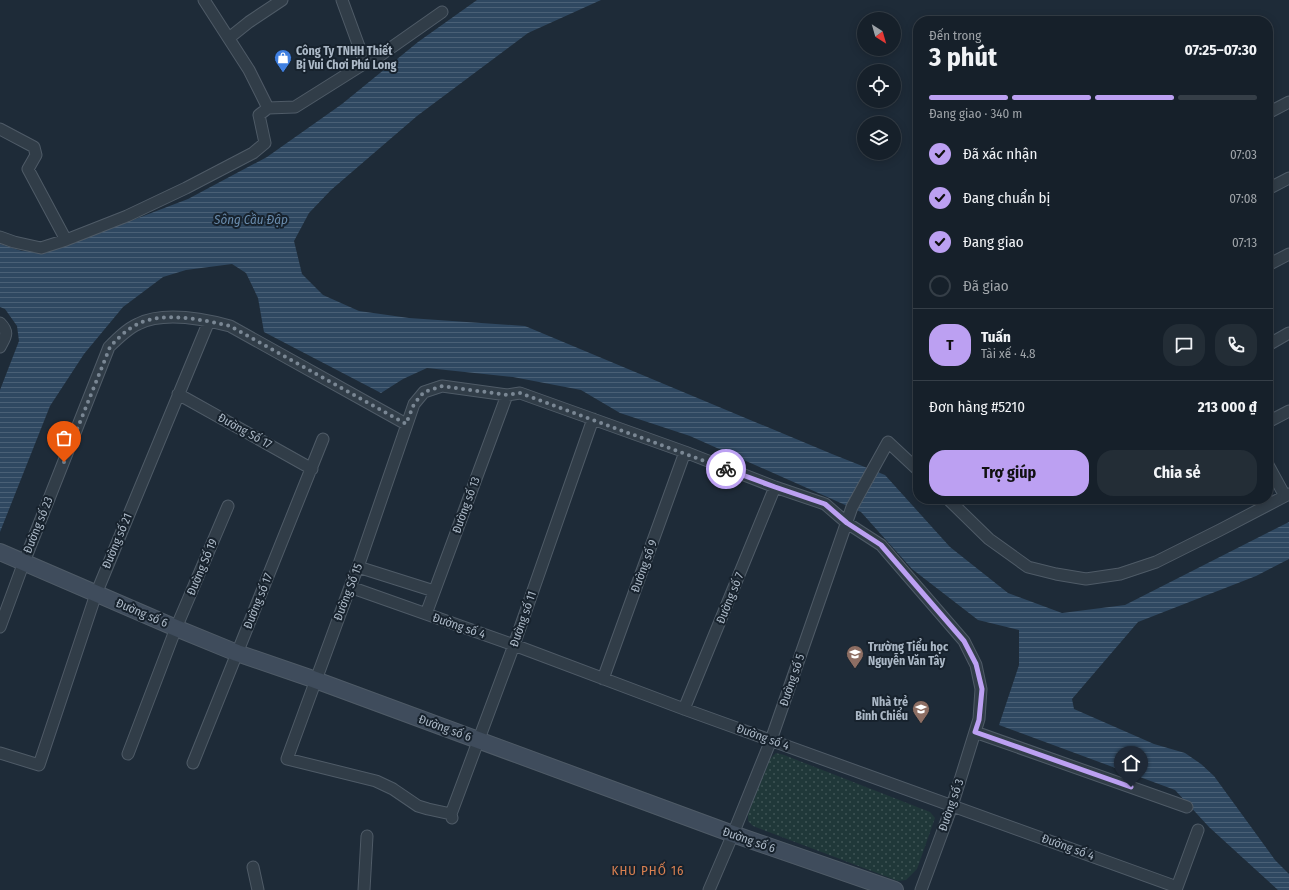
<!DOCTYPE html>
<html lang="vi">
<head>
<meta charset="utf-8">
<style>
  body { margin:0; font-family:"Fira Sans Condensed",sans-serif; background:#232d36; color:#f1f3f6; height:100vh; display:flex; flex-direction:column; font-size:15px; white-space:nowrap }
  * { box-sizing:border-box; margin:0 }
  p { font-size:13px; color:#9ea3a8 }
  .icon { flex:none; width:22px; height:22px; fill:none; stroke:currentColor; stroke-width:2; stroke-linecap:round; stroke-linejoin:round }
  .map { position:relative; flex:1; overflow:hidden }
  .side { position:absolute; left:913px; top:16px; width:360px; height:488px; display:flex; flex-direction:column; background:#16202a; border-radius:16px; box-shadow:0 2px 10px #0003,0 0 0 1px #353e47 }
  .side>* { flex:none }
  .needle { width:26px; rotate:143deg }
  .buttons { position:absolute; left:857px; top:12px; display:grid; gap:8px }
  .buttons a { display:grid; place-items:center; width:44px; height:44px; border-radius:50%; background:#16202a; box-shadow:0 2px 10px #0003,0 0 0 1px #353e47; font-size:20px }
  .pin { position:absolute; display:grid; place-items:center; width:34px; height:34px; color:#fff; margin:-41px -17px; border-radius:50% 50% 50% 0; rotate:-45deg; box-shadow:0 0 4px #0007 }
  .pin .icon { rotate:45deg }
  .courier { position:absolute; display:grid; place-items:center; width:40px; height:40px; margin:-20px; border:3px solid #bca0f2; border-radius:50%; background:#fff; color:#222; box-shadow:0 1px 5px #0007 }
  .summary em { font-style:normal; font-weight:700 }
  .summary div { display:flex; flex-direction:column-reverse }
  .summary { display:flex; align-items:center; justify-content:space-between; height:68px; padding:0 16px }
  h1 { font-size:26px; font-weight:700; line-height:30px }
  .bar { display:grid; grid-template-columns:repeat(4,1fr); gap:6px 4px; align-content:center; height:48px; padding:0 16px }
  .bar i { height:5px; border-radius:3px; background:#353e47 }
  .bar .selected { background:#bca0f2 }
  .bar p { grid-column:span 4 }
  .line { display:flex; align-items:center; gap:10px; padding:0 16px; border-top:1px solid #353e47 }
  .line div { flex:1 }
  .round { display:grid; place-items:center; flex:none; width:42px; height:42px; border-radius:16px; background:#232d36 }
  ol { padding:0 16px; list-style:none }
  li { display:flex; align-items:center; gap:12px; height:44px }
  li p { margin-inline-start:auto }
  li .icon { padding:4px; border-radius:50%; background:#bca0f2; color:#111; stroke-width:4 }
  li:last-child { color:#9ea3a8 }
  li i { width:22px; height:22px; border:2px solid #353e47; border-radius:50% }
  .action { display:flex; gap:8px; margin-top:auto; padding:8px 16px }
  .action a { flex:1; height:46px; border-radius:16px; background:#bca0f2; color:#111; font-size:16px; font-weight:700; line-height:46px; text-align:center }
  .action a+a { background:#232d36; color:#f1f3f6 }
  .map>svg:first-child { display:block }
  .park { fill:url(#park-dots) }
  .water { fill:url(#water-rules) }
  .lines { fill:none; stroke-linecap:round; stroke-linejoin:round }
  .street-casing { stroke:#4f5b67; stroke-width:13 }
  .secondary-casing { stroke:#4f5b67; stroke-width:18 }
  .street { stroke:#313d48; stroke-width:11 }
  .secondary { stroke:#3f4c5c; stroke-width:16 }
  .done { stroke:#7a8794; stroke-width:4; stroke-dasharray:0 7.2 }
  .route { stroke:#bca0f2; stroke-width:5 }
  .labels { text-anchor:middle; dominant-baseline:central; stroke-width:4; stroke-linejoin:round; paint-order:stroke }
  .poi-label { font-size:12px; font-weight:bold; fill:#abb8c6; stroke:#17222d; text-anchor:start }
  .street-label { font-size:12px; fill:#abb8c6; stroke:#17222d }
  .water-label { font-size:13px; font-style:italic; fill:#698bac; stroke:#17222d }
  .neighbourhood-label { font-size:13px; letter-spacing:1px; fill:#db8151; stroke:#17222d }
</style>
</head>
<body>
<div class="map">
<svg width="1289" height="890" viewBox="0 0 1289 890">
  <defs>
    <pattern id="park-dots" width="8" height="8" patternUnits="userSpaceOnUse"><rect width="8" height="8" fill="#203839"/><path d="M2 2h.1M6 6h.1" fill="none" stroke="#3e5354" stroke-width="1.8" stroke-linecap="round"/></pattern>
    <pattern id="water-rules" width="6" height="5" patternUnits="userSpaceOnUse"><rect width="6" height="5" fill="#2f4861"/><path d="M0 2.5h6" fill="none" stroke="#4a6076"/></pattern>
  </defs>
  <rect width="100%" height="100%" fill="#1e2b38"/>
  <!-- park -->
  <path class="park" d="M776 753 784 755 930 812 935 818 917 869 906 880 898 881 753 826 748 821V814L770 759Z"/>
  <!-- water -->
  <path class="water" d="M477 0H601L528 33 417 116 331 190 309 213 294 241 302 274 323 295 359 311 409 318 525 326 832 454 885 475 950 547 1008 593 1062 613 1125 605 1289 522V559L1256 576 1138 622 1072 699 1074 709 1154 744 1185 753 1201 764 1214 776 1275 860 1289 874V890H1278L1209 827 1175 790 999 725 1019 665V630L978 620 912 569 861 512 690 436 620 413 581 390 513 377 427 368 403 379 381 393 264 332 258 298 246 273 232 264 186 270 163 277 123 307 84 354 50 406 0 532V390L19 341 17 326 5 309 0 307V244L22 251 40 252 75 242 188 199 267 157 342 104 418 42Z"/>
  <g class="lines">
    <defs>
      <path id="street" d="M204 0 249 70 268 108
        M342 0 365 63
        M229 38 249 22 282 0
        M1268 113 1289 102
        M0 129 34 147 36 155 28 169 66 240
        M1268 189 1289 178
        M0 237 14 242 41 248 66 240 127 216 186 188 253 153 265 143 259 115 268 108 295 107 365 63 375 59 442 12
        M1268 265 1289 254
        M0 323C10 333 5 337 0 347
        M1268 345 1289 333
        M178 394 312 469
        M1268 422 1289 411
        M1268 465 1285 496
        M948 499 989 539 1028 567 1056 574 1086 579 1120 574 1156 562 1220 530 1289 494
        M358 567 434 591
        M350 587 514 645 684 709 1177 887
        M426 614 507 395
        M0 627 24 562 109 347C118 338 127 329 138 324 164 311 204 319 230 326L406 424
        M603 679 685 452
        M684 709 775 487
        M975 732 1187 807
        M0 753 39 765 96 594 209 321
        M128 754 176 628 228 506
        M193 763 323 439
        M451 814 428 809 418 806 393 789 376 781 287 759 350 587 358 567 414 404 424 392 442 386 507 395 520 393 685 452 775 487 825 504 847 523 881 545 964 641 976 665 981 689 979 719 952 806 921 890
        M452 818 451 814 514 645 593 419
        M253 867 258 890
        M364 890 367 836
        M709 890 733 834 771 740 852 507 888 442 918 470
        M1176 890 1198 830"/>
      <path id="secondary" d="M0 552 176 628 237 653 310 678 730 833 895 890"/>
    </defs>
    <!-- street casing -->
    <use href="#street" class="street-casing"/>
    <!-- secondary casing -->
    <use href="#secondary" class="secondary-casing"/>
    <!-- street -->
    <use href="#street" class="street"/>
    <!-- secondary -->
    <use href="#secondary" class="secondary"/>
  </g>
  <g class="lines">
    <!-- done -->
    <path class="done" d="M64 462 110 347C118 338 127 329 138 324 163 311 204 320 230 326L406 424 414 404 424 392 442 386 507 395 520 393 726 469"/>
    <!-- route -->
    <path class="route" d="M726 469 775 487 825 504 847 523 881 545 964 641 976 664 982 689 979 720 975 732 1131 787"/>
  </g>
  <!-- icons -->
  <defs>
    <symbol id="shop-pin" viewBox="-11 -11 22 30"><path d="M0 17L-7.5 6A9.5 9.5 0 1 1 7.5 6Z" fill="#3f7fe0" stroke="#17222d"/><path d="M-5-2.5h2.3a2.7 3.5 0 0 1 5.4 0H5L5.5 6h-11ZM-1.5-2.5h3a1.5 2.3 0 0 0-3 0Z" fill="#fff"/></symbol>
    <symbol id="school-pin" viewBox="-11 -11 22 30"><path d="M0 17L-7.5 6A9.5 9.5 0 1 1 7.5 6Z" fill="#8d6e63" stroke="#17222d"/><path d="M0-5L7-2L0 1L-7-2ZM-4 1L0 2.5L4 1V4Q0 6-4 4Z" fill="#fff"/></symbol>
  </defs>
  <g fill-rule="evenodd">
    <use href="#shop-pin" x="273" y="48" width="20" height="27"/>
    <use href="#school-pin" x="845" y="644" width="20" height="27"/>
    <use href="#school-pin" x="911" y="699" width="20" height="27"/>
  </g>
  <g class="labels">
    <!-- poi labels -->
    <g class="poi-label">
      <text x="296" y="51">Công Ty TNHH Thiết<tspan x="296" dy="14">Bị Vui Chơi Phú Long</tspan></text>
      <text x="868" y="647">Trường Tiểu học<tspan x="868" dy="14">Nguyễn Văn Tây</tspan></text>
      <text x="908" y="702" text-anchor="end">Nhà trẻ<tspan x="908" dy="14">Bình Chiểu</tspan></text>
    </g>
    <!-- street labels -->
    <g class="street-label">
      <text transform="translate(245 431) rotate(29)">Đường Số 17</text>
      <text transform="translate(466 505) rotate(-70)">Đường số 13</text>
      <text transform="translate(38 525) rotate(-68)">Đường số 23</text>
      <text transform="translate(117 541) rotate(-67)">Đường số 21</text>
      <text transform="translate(644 566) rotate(-70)">Đường số 9</text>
      <text transform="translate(202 567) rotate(-67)">Đường Số 19</text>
      <text transform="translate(348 592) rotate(-69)">Đường Số 15</text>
      <text transform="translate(730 598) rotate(-68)">Đường số 7</text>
      <text transform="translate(258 601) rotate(-68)">Đường số 17</text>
      <text transform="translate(142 613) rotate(23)">Đường số 6</text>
      <text transform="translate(523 619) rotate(-71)">Đường số 11</text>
      <text transform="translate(459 626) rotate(19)">Đường số 4</text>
      <text transform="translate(792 680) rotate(-71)">Đường số 5</text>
      <text transform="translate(445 728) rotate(20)">Đường số 6</text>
      <text transform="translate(763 737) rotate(20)">Đường số 4</text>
      <text transform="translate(951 805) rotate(-71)">Đường số 3</text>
      <text transform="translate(749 840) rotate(19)">Đường số 6</text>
      <text transform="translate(1068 847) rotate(20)">Đường số 4</text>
    </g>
    <!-- water labels -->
    <g class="water-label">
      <text x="251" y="219">Sông Cầu Đập</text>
    </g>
    <!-- neighbourhood labels -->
    <g class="neighbourhood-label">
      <text x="648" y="870">KHU PHỐ 16</text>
    </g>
  </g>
</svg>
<div class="buttons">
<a><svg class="needle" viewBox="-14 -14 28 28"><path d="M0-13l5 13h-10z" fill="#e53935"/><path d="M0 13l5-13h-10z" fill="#9ea3a8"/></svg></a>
<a><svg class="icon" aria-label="locate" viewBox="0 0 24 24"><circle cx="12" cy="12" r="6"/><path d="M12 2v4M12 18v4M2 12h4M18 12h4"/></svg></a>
<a><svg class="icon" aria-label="layers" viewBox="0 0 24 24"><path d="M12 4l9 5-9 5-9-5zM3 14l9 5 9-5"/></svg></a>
</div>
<div class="pin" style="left:64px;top:462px;background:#ea580c"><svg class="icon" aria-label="bag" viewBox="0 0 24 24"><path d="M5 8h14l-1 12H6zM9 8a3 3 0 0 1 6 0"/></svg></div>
<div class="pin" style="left:1131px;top:787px;background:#1f2937"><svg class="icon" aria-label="home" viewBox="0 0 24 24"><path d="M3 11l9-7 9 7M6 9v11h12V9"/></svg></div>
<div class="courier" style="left:726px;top:469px"><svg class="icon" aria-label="bike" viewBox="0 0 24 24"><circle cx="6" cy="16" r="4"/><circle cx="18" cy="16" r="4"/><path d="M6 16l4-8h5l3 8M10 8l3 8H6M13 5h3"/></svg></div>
<section class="side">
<div class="summary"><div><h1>3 phút</h1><p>Đến trong</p></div><em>07:25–07:30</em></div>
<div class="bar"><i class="selected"></i><i class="selected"></i><i class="selected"></i><i></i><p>Đang giao · 340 m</p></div>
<ol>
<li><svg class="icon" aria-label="check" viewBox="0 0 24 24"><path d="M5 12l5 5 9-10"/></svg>Đã xác nhận<p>07:03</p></li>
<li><svg class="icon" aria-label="check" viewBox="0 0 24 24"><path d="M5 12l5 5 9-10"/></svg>Đang chuẩn bị<p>07:08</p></li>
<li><svg class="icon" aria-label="check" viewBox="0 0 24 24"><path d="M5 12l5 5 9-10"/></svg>Đang giao<p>07:13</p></li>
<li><i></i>Đã giao</li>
</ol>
<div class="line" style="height:72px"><b class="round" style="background:#bca0f2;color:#111">T</b><div><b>Tuấn</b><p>Tài xế · 4.8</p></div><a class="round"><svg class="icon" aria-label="chat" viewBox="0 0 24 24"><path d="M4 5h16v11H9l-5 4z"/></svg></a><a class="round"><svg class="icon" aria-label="phone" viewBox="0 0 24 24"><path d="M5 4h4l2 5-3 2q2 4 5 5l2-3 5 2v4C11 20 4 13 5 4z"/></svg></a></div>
<div class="line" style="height:52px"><div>Đơn hàng #5210</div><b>213 000 ₫</b></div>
<div class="action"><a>Trợ giúp</a><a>Chia sẻ</a></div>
</section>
</div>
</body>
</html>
